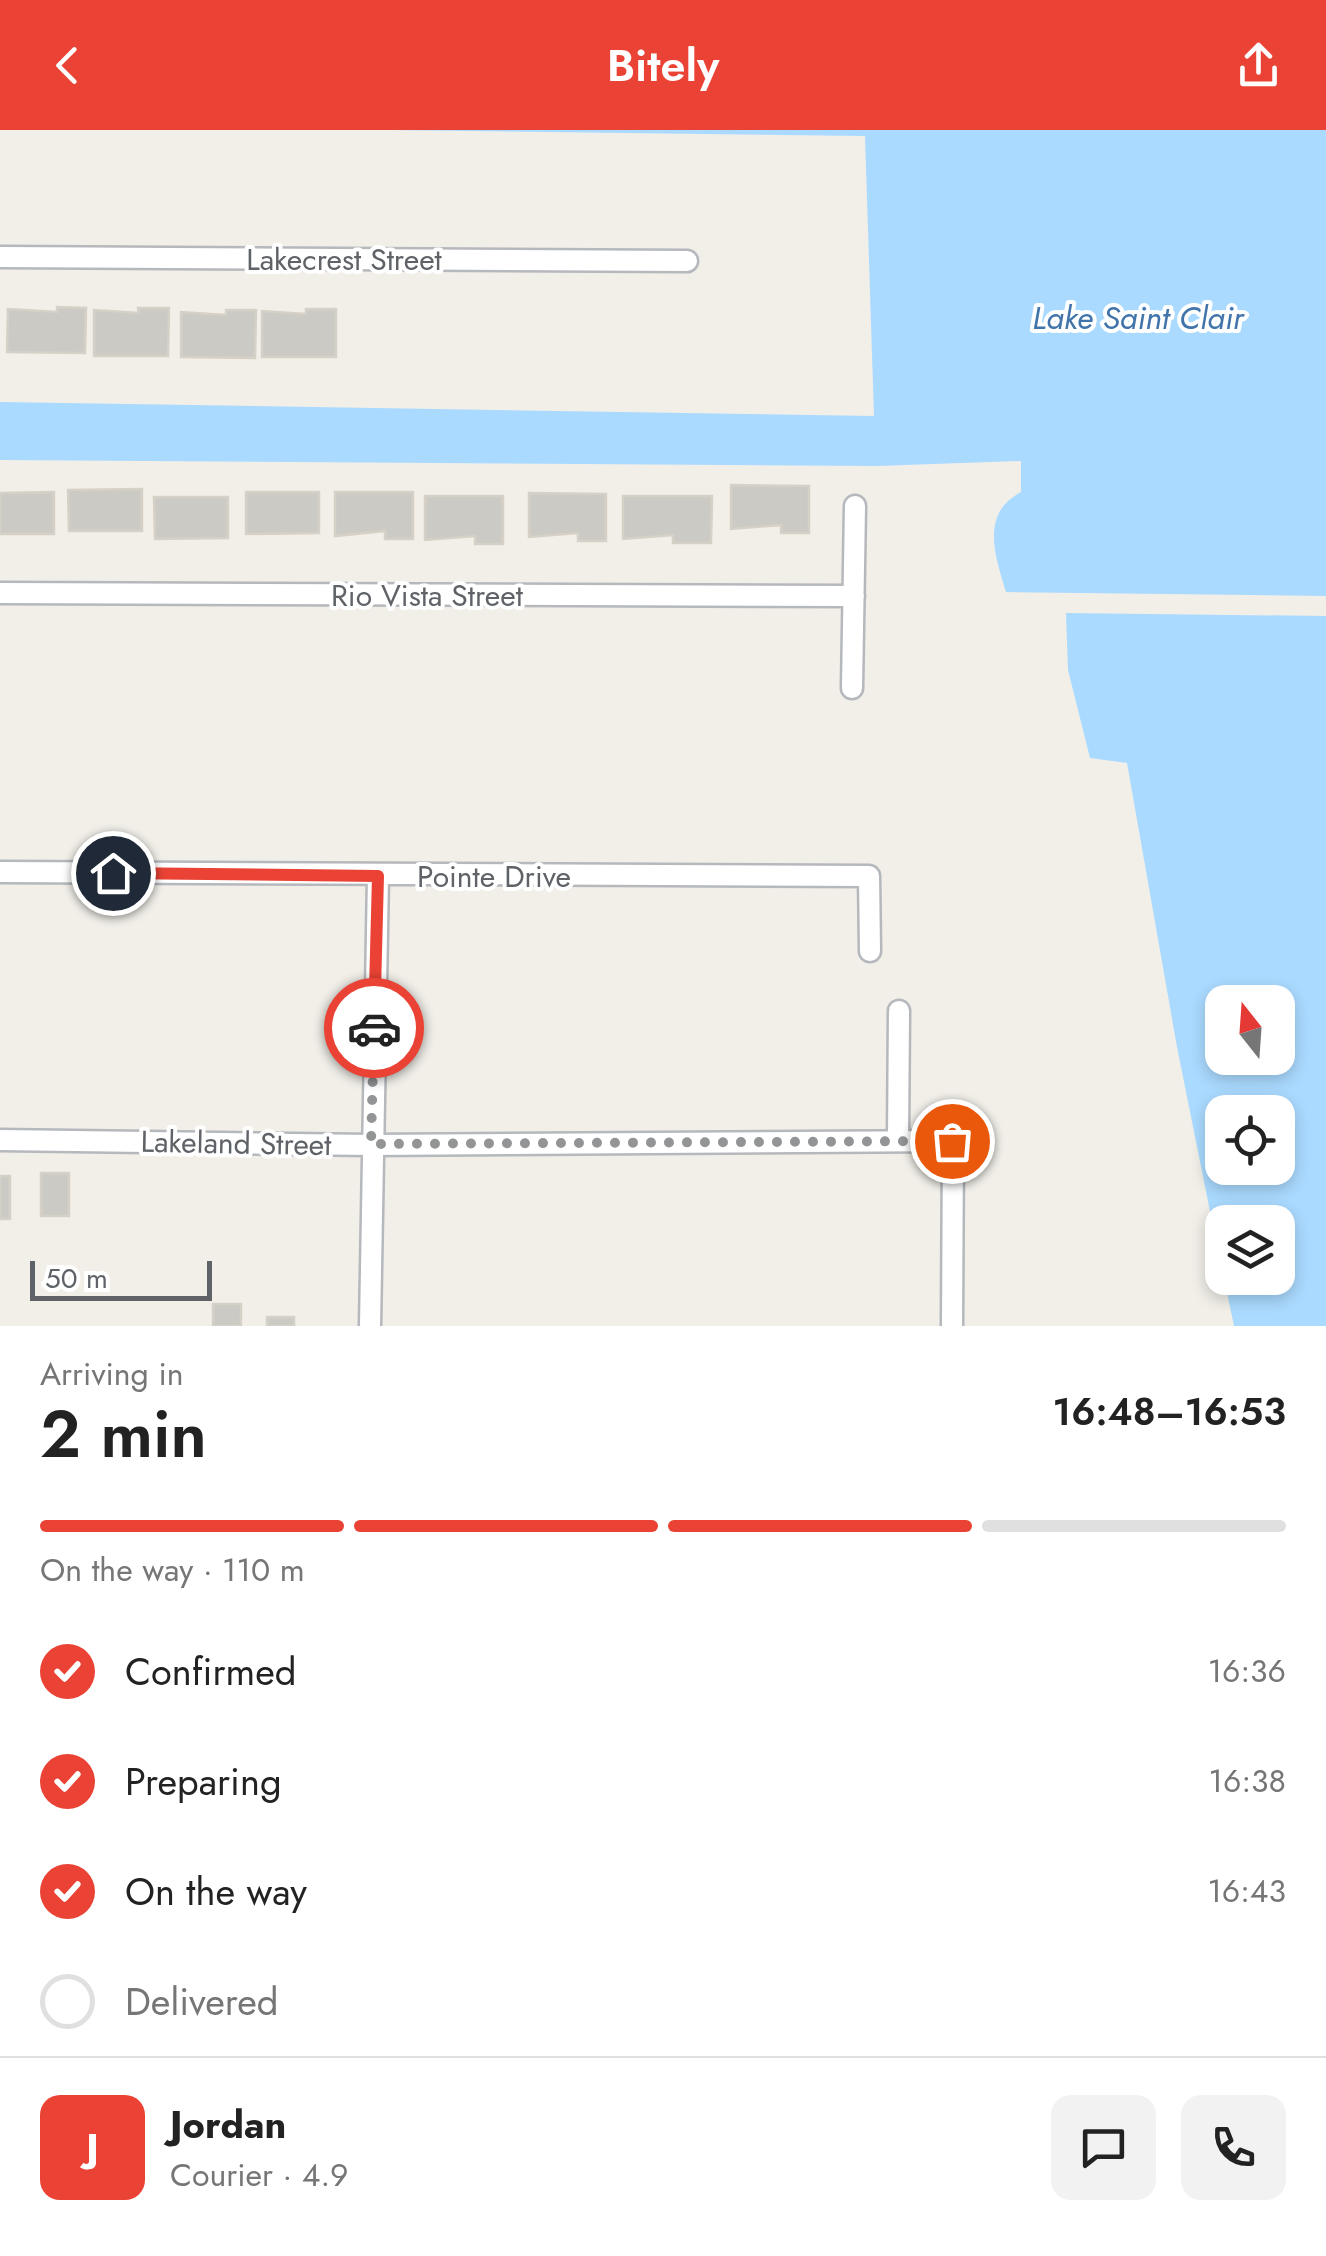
<!DOCTYPE html>
<html lang="en">
<head>
<meta charset="utf-8">
<style>
  body { margin:0; font-family:Jost,sans-serif; background:#f2f2f2; color:#222; height:100vh; display:flex; flex-direction:column; font-size:38px; white-space:nowrap }
  * { box-sizing:border-box; margin:0 }
  p { font-size:32px; color:#767676 }
  .icon { flex:none; width:55px; height:55px; fill:none; stroke:currentColor; stroke-width:2; stroke-linecap:round; stroke-linejoin:round }
  .map { position:relative; height:1196px; overflow:hidden }
  .drawer { display:flex; flex-direction:column; background:#fff; flex:1 }
  .drawer>* { flex:none }
  .needle { width:65px; rotate:343deg }
  .fabs { position:absolute; left:1205px; top:855px; display:grid; gap:20px }
  .fabs a { display:grid; place-items:center; width:90px; height:90px; border-radius:20px; background:#fff; box-shadow:0 5px 15px #0003; font-size:50px }
  .scale { position:absolute; left:30px; bottom:25px; width:182px; box-sizing:border-box; padding-left:10px; border:5px solid #5f6368; border-top:0; font-size:28px; line-height:35px; white-space:nowrap; color:#5f6368; -webkit-text-stroke:8px #fff; paint-order:stroke }
  .pin { position:absolute; display:grid; place-items:center; width:85px; height:85px; color:#fff; margin:-42px; border:5px solid #fff; border-radius:50%; box-shadow:0 2px 10px #0007 }
  .courier { position:absolute; display:grid; place-items:center; width:100px; height:100px; margin:-50px; border:8px solid #ea4335; border-radius:50%; background:#fff; color:#222; box-shadow:0 2px 12px #0007 }
  .overview em { font-style:normal; font-weight:600 }
  .overview div { display:flex; flex-direction:column-reverse }
  .overview { display:flex; align-items:center; justify-content:space-between; height:170px; padding:0 40px }
  h1 { font-size:65px; font-weight:600; line-height:75px }
  .bar { display:grid; grid-template-columns:repeat(4,1fr); gap:15px 10px; align-content:center; height:120px; padding:0 40px }
  .bar i { height:12px; border-radius:8px; background:#e0e0e0 }
  .bar .on { background:#ea4335 }
  .bar p { grid-column:span 4 }
  .line { display:flex; align-items:center; gap:25px; padding:0 40px; border-top:2px solid #e0e0e0 }
  .line div { flex:1 }
  .round { display:grid; place-items:center; flex:none; width:105px; height:105px; border-radius:20px; background:#f2f2f2 }
  ol { padding:0 40px; list-style:none }
  li { display:flex; align-items:center; gap:30px; height:110px }
  li p { margin-inline-start:auto }
  li .icon { padding:10px; border-radius:50%; background:#ea4335; color:#fff; stroke-width:4 }
  li:last-child { color:#767676 }
  li i { width:55px; height:55px; border:5px solid #e0e0e0; border-radius:50% }
  header { display:flex; justify-content:space-between; align-items:center; height:130px; padding:0 40px; background:#ea4335; color:#fff; font-size:45px; font-weight:600 }
  .map>svg:first-child { display:block }
  .water { fill:#aadaff; fill-rule:evenodd }
  .building { fill:#cccac5; stroke:#d6d1c6; stroke-width:2.5 }
  .lines { fill:none; stroke-linecap:round; stroke-linejoin:round }
  .minor-casing { stroke:#b5b8bc; stroke-width:25 }
  .minor { stroke:#fff; stroke-width:20 }
  .done { stroke:#929495; stroke-width:10; stroke-dasharray:0 18 }
  .route { stroke:#ea4335; stroke-width:12 }
  .labels { text-anchor:middle; dominant-baseline:central; stroke-width:8; stroke-linejoin:round; paint-order:stroke }
  .street-label { font-size:30px; fill:#5f6368; stroke:#fff }
  .water-label { font-size:32px; font-style:italic; fill:#4174aa; stroke:#fff }
</style>
</head>
<body>
<header><svg class="icon" aria-label="back" viewBox="0 0 24 24"><path d="M15 5l-7 7 7 7"/></svg>Bitely<svg class="icon" aria-label="share" viewBox="0 0 24 24"><path d="M12 15V3M7 8l5-5 5 5M5 13v7h14v-7"/></svg></header>
<div class="map">
<svg width="1326" height="1196" viewBox="0 0 1326 1196">
  <rect width="100%" height="100%" fill="#f1efe8"/>
  <!-- water -->
  <path class="water" d="M387 0H1326V466L1006 462C995 426 980 383 1021 362V331L877 336 0 330V272L874 286 865 6Z
    M1066 483 1326 486V1196H1234L1224 1148H1278V1092H1222V1141L1177 917 1127 633 1090 628 1068 540ZM1222 872H1278V928H1222ZM1222 982H1278V1038H1222Z"/>
  <!-- building -->
  <path class="building" d="M57 177 86 178 85 223 7 222 8 179 57 182Z
    M138 178H169L168 226H94V180L139 183Z
    M306 179H336V227H262V181L306 184Z
    M226 180H256L255 228 181 227V182L226 185Z
    M731 355 809 356V403H781V395L731 399Z
    M142 359V401H69L68 360Z
    M54 362V404H0V363Z
    M246 362H319V403L246 404Z
    M335 362H413V409H385V401L335 406Z
    M529 363 606 364V411H578V403L529 407Z
    M425 366H503V414H475V406L425 410Z
    M623 366H712L711 413H673V405L623 409Z
    M154 367H228V408L155 409Z
    M41 1043H69V1086H41Z
    M0 1046H10V1089H0Z
    M213 1174H241V1196H213Z
    M267 1187H294V1196H267Z"/>
  <g class="lines">
    <defs>
      <path id="minor" d="M0 127 687 131
        M0 463 854 466
        M852 558 855 376
        M0 742 869 746 870 821
        M0 1010 371 1015 953 1011 952 1196
        M898 1010 899 881
        M370 1196 378 746"/>
    </defs>
    <!-- minor casing -->
    <use href="#minor" class="minor-casing"/>
    <!-- minor -->
    <use href="#minor" class="minor"/>
  </g>
  <g class="lines">
    <!-- done -->
    <path class="done" d="M374 898 371 1014 952 1011"/>
    <!-- route -->
    <path class="route" d="M113 743 378 746 374 898"/>
  </g>
  <g class="labels">
    <!-- street labels -->
    <g class="street-label">
      <text x="344" y="129">Lakecrest Street</text>
      <text x="427" y="465">Rio Vista Street</text>
      <text x="494" y="746">Pointe Drive</text>
      <text transform="translate(236 1013) rotate(1)">Lakeland Street</text>
    </g>
    <!-- water labels -->
    <g class="water-label">
      <text x="1138" y="188">Lake Saint Clair</text>
    </g>
  </g>
</svg>
<div class="fabs">
<a><svg class="needle" viewBox="-14 -14 28 28"><path d="M0-13l5 13h-10z" fill="#e53935"/><path d="M0 13l5-13h-10z" fill="#767676"/></svg></a>
<a><svg class="icon" aria-label="locate" viewBox="0 0 24 24"><circle cx="12" cy="12" r="6"/><path d="M12 2v4M12 18v4M2 12h4M18 12h4"/></svg></a>
<a><svg class="icon" aria-label="layers" viewBox="0 0 24 24"><path d="M12 4l9 5-9 5-9-5zM3 14l9 5 9-5"/></svg></a>
</div>
<div class="scale">50 m</div>
<div class="pin" style="left:952px;top:1011px;background:#ea580c"><svg class="icon" aria-label="bag" viewBox="0 0 24 24"><path d="M5 8h14l-1 12H6zM9 8a3 3 0 0 1 6 0"/></svg></div>
<div class="pin" style="left:113px;top:743px;background:#1f2937"><svg class="icon" aria-label="home" viewBox="0 0 24 24"><path d="M3 11l9-7 9 7M6 9v11h12V9"/></svg></div>
<div class="courier" style="left:374px;top:898px"><svg class="icon" aria-label="car" viewBox="0 0 24 24"><path d="M5 17H2v-5l4-1 3-4h7l3 4 3 1v5h-3M9 17h6M6 11h13"/><circle cx="7" cy="17" r="2"/><circle cx="17" cy="17" r="2"/></svg></div>
</div>
<section class="drawer">
<div class="overview"><div><h1>2 min</h1><p>Arriving in</p></div><em>16:48–16:53</em></div>
<div class="bar"><i class="on"></i><i class="on"></i><i class="on"></i><i></i><p>On the way · 110 m</p></div>
<ol>
<li><svg class="icon" aria-label="check" viewBox="0 0 24 24"><path d="M5 12l5 5 9-10"/></svg>Confirmed<p>16:36</p></li>
<li><svg class="icon" aria-label="check" viewBox="0 0 24 24"><path d="M5 12l5 5 9-10"/></svg>Preparing<p>16:38</p></li>
<li><svg class="icon" aria-label="check" viewBox="0 0 24 24"><path d="M5 12l5 5 9-10"/></svg>On the way<p>16:43</p></li>
<li><i></i>Delivered</li>
</ol>
<div class="line" style="height:180px"><b class="round" style="background:#ea4335;color:#fff">J</b><div><b>Jordan</b><p>Courier · 4.9</p></div><a class="round"><svg class="icon" aria-label="chat" viewBox="0 0 24 24"><path d="M4 5h16v11H9l-5 4z"/></svg></a><a class="round"><svg class="icon" aria-label="phone" viewBox="0 0 24 24"><path d="M5 4h4l2 5-3 2q2 4 5 5l2-3 5 2v4C11 20 4 13 5 4z"/></svg></a></div>
</section>
</body>
</html>
